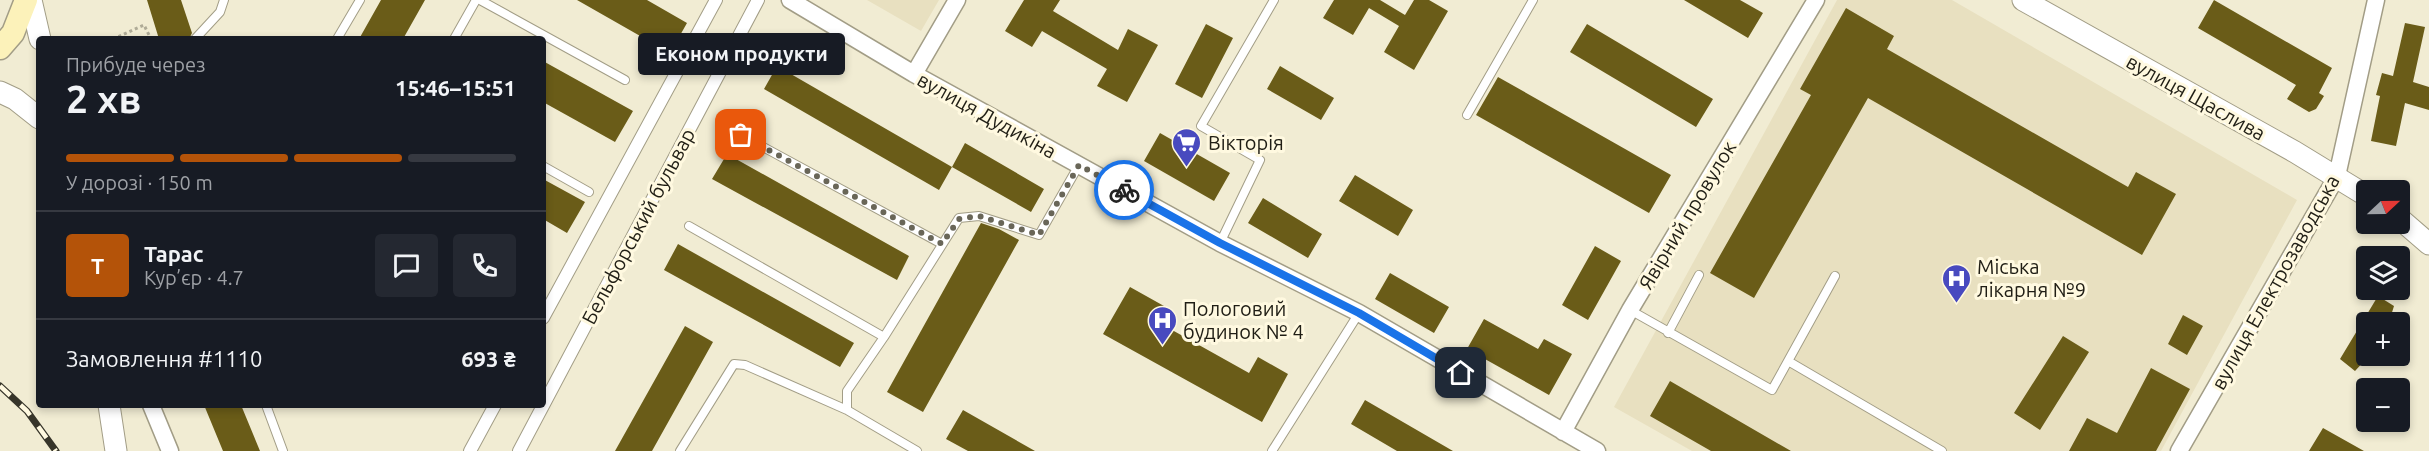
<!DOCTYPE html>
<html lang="uk">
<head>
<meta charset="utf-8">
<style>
  body { margin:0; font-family:Ubuntu,sans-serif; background:#242831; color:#f1f3f6; height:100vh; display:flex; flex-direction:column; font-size:22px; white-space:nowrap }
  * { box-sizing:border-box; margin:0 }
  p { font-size:20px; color:#9ea1a6 }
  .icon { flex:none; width:33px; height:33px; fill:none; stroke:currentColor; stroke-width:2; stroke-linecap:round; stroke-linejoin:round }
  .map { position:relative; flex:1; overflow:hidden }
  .details { position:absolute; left:36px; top:36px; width:510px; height:372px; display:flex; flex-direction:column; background:#171b24; border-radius:6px; box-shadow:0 3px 9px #0003 }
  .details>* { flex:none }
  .needle { width:39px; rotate:68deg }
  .controls { position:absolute; left:2356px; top:180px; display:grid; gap:12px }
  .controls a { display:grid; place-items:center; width:54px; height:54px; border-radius:6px; background:#171b24; box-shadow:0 3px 9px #0003; font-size:30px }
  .pin { position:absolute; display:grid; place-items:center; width:51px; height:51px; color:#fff; margin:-26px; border-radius:12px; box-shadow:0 3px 9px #0006 }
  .courier { position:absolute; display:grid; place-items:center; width:60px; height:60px; margin:-30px; border:4px solid #1a73e8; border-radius:50%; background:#fff; color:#222; box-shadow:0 2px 8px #0007 }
  .bubble { position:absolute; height:42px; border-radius:6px; background:#171b24; box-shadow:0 3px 9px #0003; font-size:20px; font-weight:600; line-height:42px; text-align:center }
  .head em { font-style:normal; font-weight:600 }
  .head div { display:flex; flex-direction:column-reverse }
  .head { display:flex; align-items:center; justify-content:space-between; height:102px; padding:0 30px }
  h1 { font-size:39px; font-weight:600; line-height:45px }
  .bar { display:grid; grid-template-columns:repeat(4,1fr); gap:9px 6px; align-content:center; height:72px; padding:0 30px }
  .bar i { height:8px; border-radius:4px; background:#363941 }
  .bar .active { background:#b45309 }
  .bar p { grid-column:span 4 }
  .line { display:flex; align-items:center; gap:15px; padding:0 30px; border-top:2px solid #363941 }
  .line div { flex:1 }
  .round { display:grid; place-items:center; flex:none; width:63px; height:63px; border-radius:6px; background:#242831 }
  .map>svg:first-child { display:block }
  .built { fill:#e8e0c0 }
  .building { fill:#6a5c18 }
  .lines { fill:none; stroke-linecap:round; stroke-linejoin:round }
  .service-casing { stroke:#a29d86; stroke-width:10 }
  .pedestrian-casing { stroke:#a29d86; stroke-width:14 }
  .minor-casing { stroke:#a29d86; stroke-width:19 }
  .tertiary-casing { stroke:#a29d86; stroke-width:23 }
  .secondary-casing { stroke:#a29d86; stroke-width:25 }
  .path { stroke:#afab97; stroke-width:3; stroke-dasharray:3 3; stroke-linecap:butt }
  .service { stroke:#fff; stroke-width:8 }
  .pedestrian { stroke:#fff; stroke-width:12 }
  .minor { stroke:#fff; stroke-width:16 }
  .tertiary { stroke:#fff; stroke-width:21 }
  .secondary { stroke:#fcf2ba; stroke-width:22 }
  .rail-casing { stroke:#37352a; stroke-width:7 }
  .rail { stroke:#fff9e0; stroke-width:4.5; stroke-dasharray:14; stroke-linecap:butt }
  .done { stroke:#696658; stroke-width:6; stroke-dasharray:0 10.8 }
  .route { stroke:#1a73e8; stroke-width:8 }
  .labels { text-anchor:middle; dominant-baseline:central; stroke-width:6; stroke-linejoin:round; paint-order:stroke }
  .street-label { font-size:20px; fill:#201e15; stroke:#fff9e0 }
  .poi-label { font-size:20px; fill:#201e15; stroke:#fff9e0; text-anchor:start }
</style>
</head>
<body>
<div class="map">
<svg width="2429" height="451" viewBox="0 0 2429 451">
  <rect width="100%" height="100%" fill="#f1ecd3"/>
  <!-- built -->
  <path class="built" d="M867 0H939L921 31Z
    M1837 0H1952L2297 200 2161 451H1692L1614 407Z"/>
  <!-- building -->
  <path class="building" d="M147 0H181L192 33 189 39H159Z
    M381 0H425L403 39H359Z
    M577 0H647L687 23 670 53Z
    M1024 0H1060L1053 11 1118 50 1128 29 1158 45 1127 102 1097 86 1107 69 1042 31 1032 47 1005 31Z
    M1334 0H1380L1405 15 1414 0H1429L1448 11 1414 70 1384 52 1399 26 1369 8 1353 35 1323 18Z
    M1684 0H1740L1763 13 1748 38Z
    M2214 0 2332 68 2319 93 2324 96 2316 109 2309 112 2287 99 2296 85 2198 28Z
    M1846 8 1894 36 1887 49 2128 187 2136 172 2176 194 2142 255 1868 98 1754 298 1710 273 1811 95 1800 89Z
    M2405 23 2425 27 2413 82 2429 87V110L2405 103 2396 146 2371 141 2380 96 2376 95 2382 73 2393 76Z
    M1206 24 1233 38 1202 98 1175 84Z
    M1587 24 1713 99 1696 127 1570 52Z
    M543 61 633 111 615 142 543 102Z
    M777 66 952 167 939 190 764 89Z
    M1280 66 1334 98 1321 120 1267 89Z
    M1498 77 1671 175 1649 213 1476 115Z
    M1160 133 1230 173 1214 201 1144 161Z
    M965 143 1044 189 1031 212 952 167Z
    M727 154 909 256 897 280 712 179Z
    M1355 175 1413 210 1398 236 1339 201Z
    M543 179 585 202 567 233 543 219Z
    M1263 198 1322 234 1308 258 1248 223Z
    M981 223 999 229 1019 240 923 412 887 392Z
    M678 244 854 343 840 367 664 270Z
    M1595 246 1621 261 1588 320 1562 305Z
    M1390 273 1449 307 1434 333 1375 299Z
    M1130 287 1164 306 1156 321 1249 373 1258 357 1288 374 1262 422 1103 334Z
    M2378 296 2394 306 2389 322H2367V358L2355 371 2340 359Z
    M2183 315 2203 326 2187 355 2168 344Z
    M1484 319 1538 349 1544 339 1572 354 1549 395 1467 349Z
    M685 326 713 342 652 451H615Z
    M2063 336 2089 352 2040 430 2014 413Z
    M2151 368 2190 389 2156 451H2069L2087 418 2117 433Z
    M1670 381 1791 451H1711L1650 416Z
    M1365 400 1453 451H1397L1351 424Z
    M204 405H241L260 451H223Z
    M963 410 1035 451H968L946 439Z
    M2323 428 2364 451H2309Z"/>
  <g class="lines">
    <defs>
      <path id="service" d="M480 0 625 80
        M195 39 220 12 224 0
        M337 39 360 0
        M454 39 476 0
        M1467 115 1533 0
        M741 135 942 244
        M543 166 589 192
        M689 226 884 337
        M1220 243 1260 160 1201 126 1274 0
        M1630 310 1772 390 1835 276
        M1668 333 1699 275
        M1788 361 1942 451
        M266 405 283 451
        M680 451 734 364 745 365 847 410
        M917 451 847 410V391L884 337 959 218 979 216 1039 235 1079 165
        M1272 451 1359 313"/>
      <path id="pedestrian" d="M543 318 716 0
        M470 451 495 405
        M519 451 758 0"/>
      <path id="minor" d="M790 0 914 74 1220 243 1359 313 1597 451
        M914 74 957 0
        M151 405 170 451
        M1563 432 1630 310 1816 0
        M2179 451 2337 176 2376 0"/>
      <path id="tertiary" d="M31 0 40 39
        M2023 0 2295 152 2367 196
        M0 92 15 99 39 118
        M2400 219 2429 244
        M109 405 116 451"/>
      <path id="secondary" d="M0 48 13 33 26 0"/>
    </defs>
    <!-- service casing -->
    <use href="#service" class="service-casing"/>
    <!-- pedestrian casing -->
    <use href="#pedestrian" class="pedestrian-casing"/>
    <!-- minor casing -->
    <use href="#minor" class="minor-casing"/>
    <!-- tertiary casing -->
    <use href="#tertiary" class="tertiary-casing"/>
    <!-- secondary casing -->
    <use href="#secondary" class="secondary-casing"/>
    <!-- path -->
    <path class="path" d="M113 39 144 25 151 39"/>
    <!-- service -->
    <use href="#service" class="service"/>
    <!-- pedestrian -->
    <use href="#pedestrian" class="pedestrian"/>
    <!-- minor -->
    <use href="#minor" class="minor"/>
    <!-- tertiary -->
    <use href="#tertiary" class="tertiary"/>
    <!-- secondary -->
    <use href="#secondary" class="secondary"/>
    <defs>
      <path id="rail" d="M0 386 27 411 56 451"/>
    </defs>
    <!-- rail casing -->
    <use href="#rail" class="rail-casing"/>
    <!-- rail -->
    <use href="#rail" class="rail"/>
  </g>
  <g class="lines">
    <!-- done -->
    <path class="done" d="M741 135 942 244 959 219 979 216 1039 235 1079 165 1124 190"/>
    <!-- route -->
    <path class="route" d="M1124 190 1220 243 1359 313 1461 373"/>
  </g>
  <!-- icons -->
  <defs>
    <symbol id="supermarket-pin" viewBox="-11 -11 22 30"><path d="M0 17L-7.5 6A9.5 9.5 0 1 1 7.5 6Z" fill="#484abf" stroke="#fff9e0"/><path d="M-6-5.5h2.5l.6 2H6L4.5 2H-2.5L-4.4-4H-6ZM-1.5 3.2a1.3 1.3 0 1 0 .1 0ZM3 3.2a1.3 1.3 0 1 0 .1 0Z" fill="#fff"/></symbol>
    <symbol id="hospital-pin" viewBox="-11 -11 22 30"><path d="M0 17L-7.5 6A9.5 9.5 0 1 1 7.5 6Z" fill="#484abf" stroke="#fff9e0"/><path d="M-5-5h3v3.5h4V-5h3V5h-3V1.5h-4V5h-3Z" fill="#fff"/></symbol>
  </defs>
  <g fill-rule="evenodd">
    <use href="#supermarket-pin" x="1170" y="126" width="33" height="45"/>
    <use href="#hospital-pin" x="1940" y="262" width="33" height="45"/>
    <use href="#hospital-pin" x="1146" y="304" width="33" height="45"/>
  </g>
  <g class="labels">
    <!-- street labels -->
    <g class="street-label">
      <text transform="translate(2196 97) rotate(29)">вулиця Щаслива</text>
      <text transform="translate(987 115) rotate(29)">вулиця Дудикіна</text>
      <text transform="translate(1687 215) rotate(-59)">Явірний провулок</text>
      <text transform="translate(638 226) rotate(-62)">Бельфорський бульвар</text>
      <text transform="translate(2275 282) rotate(-61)">вулиця Електрозаводська</text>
    </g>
    <!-- poi labels -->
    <g class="poi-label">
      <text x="1208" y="142">Вікторія</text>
      <text x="1977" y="266">Міська<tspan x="1977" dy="23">лікарня №9</tspan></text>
      <text x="1183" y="308">Пологовий<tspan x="1183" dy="23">будинок № 4</tspan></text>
    </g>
  </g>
</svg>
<div class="controls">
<a><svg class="needle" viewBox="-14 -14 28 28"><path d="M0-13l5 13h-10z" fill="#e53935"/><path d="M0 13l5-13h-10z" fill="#9ea1a6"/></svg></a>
<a><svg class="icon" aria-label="layers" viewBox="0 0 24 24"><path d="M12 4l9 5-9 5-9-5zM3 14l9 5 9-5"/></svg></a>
<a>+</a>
<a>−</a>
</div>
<div class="pin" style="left:741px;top:135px;background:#ea580c"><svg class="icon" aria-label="bag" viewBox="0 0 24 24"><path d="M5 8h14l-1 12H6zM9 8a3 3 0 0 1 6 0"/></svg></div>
<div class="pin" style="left:1461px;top:373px;background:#1f2937"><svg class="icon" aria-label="home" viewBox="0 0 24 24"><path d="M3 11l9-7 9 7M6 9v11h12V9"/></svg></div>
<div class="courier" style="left:1124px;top:190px"><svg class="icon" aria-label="bike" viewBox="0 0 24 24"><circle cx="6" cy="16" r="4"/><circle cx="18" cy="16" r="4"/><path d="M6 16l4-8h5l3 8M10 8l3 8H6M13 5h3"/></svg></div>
<div class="bubble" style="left:638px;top:33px;width:207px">Економ продукти</div>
<section class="details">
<div class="head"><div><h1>2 хв</h1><p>Прибуде через</p></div><em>15:46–15:51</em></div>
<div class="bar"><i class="active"></i><i class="active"></i><i class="active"></i><i></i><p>У дорозі · 150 m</p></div>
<div class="line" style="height:108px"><b class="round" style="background:#b45309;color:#fff">Т</b><div><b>Тарас</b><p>Кур’єр · 4.7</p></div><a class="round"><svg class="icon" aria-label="chat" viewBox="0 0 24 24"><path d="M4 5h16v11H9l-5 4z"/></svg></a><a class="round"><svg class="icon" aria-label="phone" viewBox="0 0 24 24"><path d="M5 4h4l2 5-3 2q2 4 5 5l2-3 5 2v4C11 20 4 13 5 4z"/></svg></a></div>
<div class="line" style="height:78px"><div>Замовлення #1110</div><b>693 ₴</b></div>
</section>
</div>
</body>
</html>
